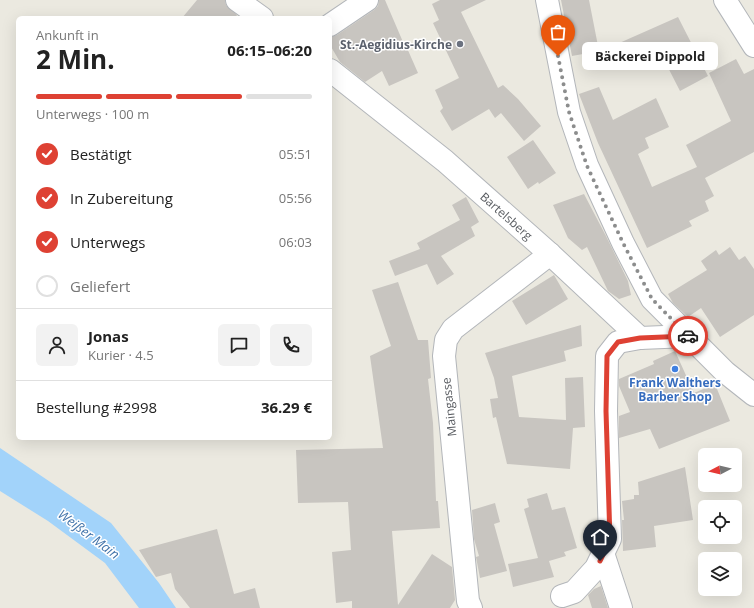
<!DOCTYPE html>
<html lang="de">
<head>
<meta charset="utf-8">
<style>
  body { margin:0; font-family:"Open Sans",sans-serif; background:#f2f2f2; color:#222; height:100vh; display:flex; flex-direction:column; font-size:15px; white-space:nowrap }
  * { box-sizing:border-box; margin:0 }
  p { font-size:13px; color:#767676 }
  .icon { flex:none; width:22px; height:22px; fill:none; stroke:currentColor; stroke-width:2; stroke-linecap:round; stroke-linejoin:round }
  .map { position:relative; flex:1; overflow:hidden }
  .details { position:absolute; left:16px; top:16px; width:316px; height:424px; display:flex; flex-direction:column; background:#fff; border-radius:6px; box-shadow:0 4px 16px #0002 }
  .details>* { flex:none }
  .needle { width:26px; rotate:263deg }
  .buttons { position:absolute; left:698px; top:448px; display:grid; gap:8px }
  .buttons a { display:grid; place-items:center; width:44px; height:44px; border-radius:6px; background:#fff; box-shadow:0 4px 16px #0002; font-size:20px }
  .pin { position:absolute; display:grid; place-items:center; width:34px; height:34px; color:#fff; margin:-41px -17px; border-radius:50% 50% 50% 0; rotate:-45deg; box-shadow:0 0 4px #0007 }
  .pin .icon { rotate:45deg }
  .courier { position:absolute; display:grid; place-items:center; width:40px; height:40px; margin:-20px; border:3px solid #de4133; border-radius:50%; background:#fff; color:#222; box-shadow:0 1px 5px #0007 }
  .bubble { position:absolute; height:28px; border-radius:6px; background:#fff; box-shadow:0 4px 16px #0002; font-size:13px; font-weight:700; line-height:28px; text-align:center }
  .head em { font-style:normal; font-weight:700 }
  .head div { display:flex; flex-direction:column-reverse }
  .head { display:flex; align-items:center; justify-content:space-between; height:68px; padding:0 20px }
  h1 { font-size:26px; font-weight:700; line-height:30px }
  .bar { display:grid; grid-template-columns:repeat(4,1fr); gap:6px 4px; align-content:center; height:48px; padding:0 20px }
  .bar i { height:5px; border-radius:3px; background:#e0e0e0 }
  .bar .current { background:#de4133 }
  .bar p { grid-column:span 4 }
  .line { display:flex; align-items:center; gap:10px; padding:0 20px; border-top:1px solid #e0e0e0 }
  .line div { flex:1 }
  .round { display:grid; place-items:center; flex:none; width:42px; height:42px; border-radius:6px; background:#f2f2f2 }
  ol { padding:0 20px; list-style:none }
  li { display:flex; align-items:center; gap:12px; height:44px }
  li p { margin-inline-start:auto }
  li .icon { padding:4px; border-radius:50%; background:#de4133; color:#fff; stroke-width:4 }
  li:last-child { color:#767676 }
  li i { width:22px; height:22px; border:2px solid #e0e0e0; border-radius:50% }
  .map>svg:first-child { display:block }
  .water { fill:#a2d3fa }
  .building { fill:#c8c5c0 }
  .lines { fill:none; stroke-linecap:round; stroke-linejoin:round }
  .minor-casing { stroke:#b3b6ba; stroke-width:24 }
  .minor { stroke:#fff; stroke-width:22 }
  .done { stroke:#8c8d8d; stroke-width:4; stroke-dasharray:0 7.2 }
  .route { stroke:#de4133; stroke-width:5 }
  .worship-dot { fill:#6b7280; stroke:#fff; stroke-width:1.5 }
  .shop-dot { fill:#3f7fe0; stroke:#fff; stroke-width:1.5 }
  .labels { text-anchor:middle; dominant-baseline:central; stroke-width:3; stroke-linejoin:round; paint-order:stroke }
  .worship-label { font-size:12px; font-weight:bold; fill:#5b616d; stroke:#fff; text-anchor:end }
  .street-label { font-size:12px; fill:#595c61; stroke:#fff }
  .shop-label { font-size:12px; font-weight:bold; fill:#366cbe; stroke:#fff }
  .water-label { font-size:13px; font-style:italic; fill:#4274aa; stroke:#fff }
</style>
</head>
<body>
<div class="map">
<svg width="754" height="608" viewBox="0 0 754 608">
  <rect width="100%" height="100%" fill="#ebe9e0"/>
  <!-- water -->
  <path class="water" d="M0 448 111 523 159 583 176 608H139L105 563 48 521 0 491Z"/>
  <!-- building -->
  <path class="building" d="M197 0H225L226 5 237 15 235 18H182Z
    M379 0H385L406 49 407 48 418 73 389 86 382 71 365 82 340 62 330 45V37L337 35 374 10 378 6Z
    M440 0H486L461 12 498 88 503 85 518 99 541 126 524 141 501 113 495 118 489 109 452 131 440 111 443 108 435 90 459 78 433 23 439 20 432 4Z
    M561 0H589L599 51 572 56Z
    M678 17 708 76 680 91 658 48 614 65 608 48Z
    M736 59 744 74 754 69V152L705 178 714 196 705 201 709 211 689 221 692 226 647 248 598 143 579 94 599 87 613 120 656 98 669 127 645 138 649 148 638 154 652 187 697 167 686 145 731 121 709 73Z
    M533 140 556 173 539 184 538 182 528 189 507 157Z
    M584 194 606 236 628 281 631 295 619 299 608 291 587 247 582 250 568 238 553 205Z
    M466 197 479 222 471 227 475 236 441 256 454 274 437 285 427 264 395 276 389 261 420 249 417 243 460 220 452 205Z
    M730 247 739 260 745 256 754 269V315L720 337 701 308 688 317 673 303 668 294 707 270 701 261 716 250 719 255Z
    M554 275 568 299 526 325 512 301Z
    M398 282 418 340H428L431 378 428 379 433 423 436 501H438L440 528 392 531 398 605 432 554 452 567 455 600 450 608H352V601L336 603 332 552 351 550 348 502 298 503 296 450 383 448 370 356 391 346 372 290Z
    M581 325 582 346 564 351 566 361 512 376 519 417 566 420 565 378 583 377 585 427 573 428 570 469 507 464 496 417 493 418 490 399 498 398 494 378 485 353Z
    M675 351 694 393 715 384 730 421 659 449 650 429 619 438V416L630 412 619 386V379L654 364 653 361Z
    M685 467 693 520 654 526 656 547 623 551 622 520H624L622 501 634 499V495H639L638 482Z
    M547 493 552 510 565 507 577 548 564 552 566 556 549 561 554 577 513 587 508 564 538 558 524 509 529 507 527 499Z
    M495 503 500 522 494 524 507 571 480 578 476 557 479 556 474 539 472 510Z
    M217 529 234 594 255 588 260 608H190L175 589 171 573 156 577 139 550Z
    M601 586 608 608H592L588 595 594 589Z"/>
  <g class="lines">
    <defs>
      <g id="minor">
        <path d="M237 0 262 18"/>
        <path d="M547 0 569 112 587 165 623 243 652 299 725 372 754 395"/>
        <path d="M725 0 754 46"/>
        <path d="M330 25 367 0"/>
        <path id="s1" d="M330 70 445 161 550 254 640 338"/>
        <path d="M603 553 621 608"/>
        <path d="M562 596 574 592 596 568 610 539 606 411 607 356 618 342 640 338 688 336"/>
        <path d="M471 608 468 601 444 356 446 340 453 329 550 254"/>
      </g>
    </defs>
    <!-- minor casing -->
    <use href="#minor" class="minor-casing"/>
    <!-- minor -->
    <use href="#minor" class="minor"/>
  </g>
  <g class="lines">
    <!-- done -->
    <path class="done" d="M558 56 569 112 587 166 623 243 652 299 688 336"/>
    <!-- route -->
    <path class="route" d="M600 561 610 540 606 411 607 356 618 342 640 338 688 336"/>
  </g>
  <!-- markers -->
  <circle class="worship-dot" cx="460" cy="44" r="4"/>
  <circle class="shop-dot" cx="675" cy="369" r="4"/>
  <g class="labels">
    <!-- worship labels -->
    <g class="worship-label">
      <text x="452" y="44">St.-Aegidius-Kirche</text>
    </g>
    <!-- street labels -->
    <g class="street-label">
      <text stroke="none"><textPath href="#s1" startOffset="229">Bartelsberg</textPath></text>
      <text transform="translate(449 407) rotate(-96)">Maingasse</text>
    </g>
    <!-- shop labels -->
    <g class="shop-label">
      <text x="675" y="382">Frank Walthers<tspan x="675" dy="14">Barber Shop</tspan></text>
    </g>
    <!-- water labels -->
    <g class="water-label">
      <text transform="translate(89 534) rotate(37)">Weißer Main</text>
    </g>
  </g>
</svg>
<div class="buttons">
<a><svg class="needle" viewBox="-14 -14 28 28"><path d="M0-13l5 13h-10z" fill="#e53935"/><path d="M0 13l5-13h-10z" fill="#767676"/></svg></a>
<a><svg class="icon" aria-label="locate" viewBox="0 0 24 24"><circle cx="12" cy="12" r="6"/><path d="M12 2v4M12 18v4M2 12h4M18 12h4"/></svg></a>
<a><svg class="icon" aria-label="layers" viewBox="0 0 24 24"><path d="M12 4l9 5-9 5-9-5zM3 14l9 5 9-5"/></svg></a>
</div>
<div class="pin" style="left:558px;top:56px;background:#ea580c"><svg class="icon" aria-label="bag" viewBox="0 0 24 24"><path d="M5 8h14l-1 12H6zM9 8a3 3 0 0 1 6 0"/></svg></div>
<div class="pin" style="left:600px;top:561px;background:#1f2937"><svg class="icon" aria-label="home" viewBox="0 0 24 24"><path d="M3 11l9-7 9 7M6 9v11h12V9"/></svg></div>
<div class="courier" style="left:688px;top:336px"><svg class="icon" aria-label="car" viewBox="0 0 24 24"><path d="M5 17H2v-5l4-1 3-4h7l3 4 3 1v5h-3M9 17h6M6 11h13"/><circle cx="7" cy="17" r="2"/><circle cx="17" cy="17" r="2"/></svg></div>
<div class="bubble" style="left:582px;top:42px;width:136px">Bäckerei Dippold</div>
<section class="details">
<div class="head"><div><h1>2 Min.</h1><p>Ankunft in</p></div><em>06:15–06:20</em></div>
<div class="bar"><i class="current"></i><i class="current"></i><i class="current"></i><i></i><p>Unterwegs · 100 m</p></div>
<ol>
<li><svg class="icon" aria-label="check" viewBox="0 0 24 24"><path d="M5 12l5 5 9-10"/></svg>Bestätigt<p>05:51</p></li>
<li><svg class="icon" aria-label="check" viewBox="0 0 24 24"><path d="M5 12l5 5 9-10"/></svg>In Zubereitung<p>05:56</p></li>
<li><svg class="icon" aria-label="check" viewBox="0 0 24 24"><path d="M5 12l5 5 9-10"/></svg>Unterwegs<p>06:03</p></li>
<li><i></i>Geliefert</li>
</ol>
<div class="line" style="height:72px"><a class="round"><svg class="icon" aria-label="person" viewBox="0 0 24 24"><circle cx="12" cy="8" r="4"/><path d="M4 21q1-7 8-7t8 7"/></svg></a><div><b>Jonas</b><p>Kurier · 4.5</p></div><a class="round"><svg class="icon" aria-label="chat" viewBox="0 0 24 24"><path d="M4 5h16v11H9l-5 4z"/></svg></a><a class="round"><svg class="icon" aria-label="phone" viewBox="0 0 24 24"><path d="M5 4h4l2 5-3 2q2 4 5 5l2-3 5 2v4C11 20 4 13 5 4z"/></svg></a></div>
<div class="line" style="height:52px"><div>Bestellung #2998</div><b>36.29 €</b></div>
</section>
</div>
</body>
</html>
